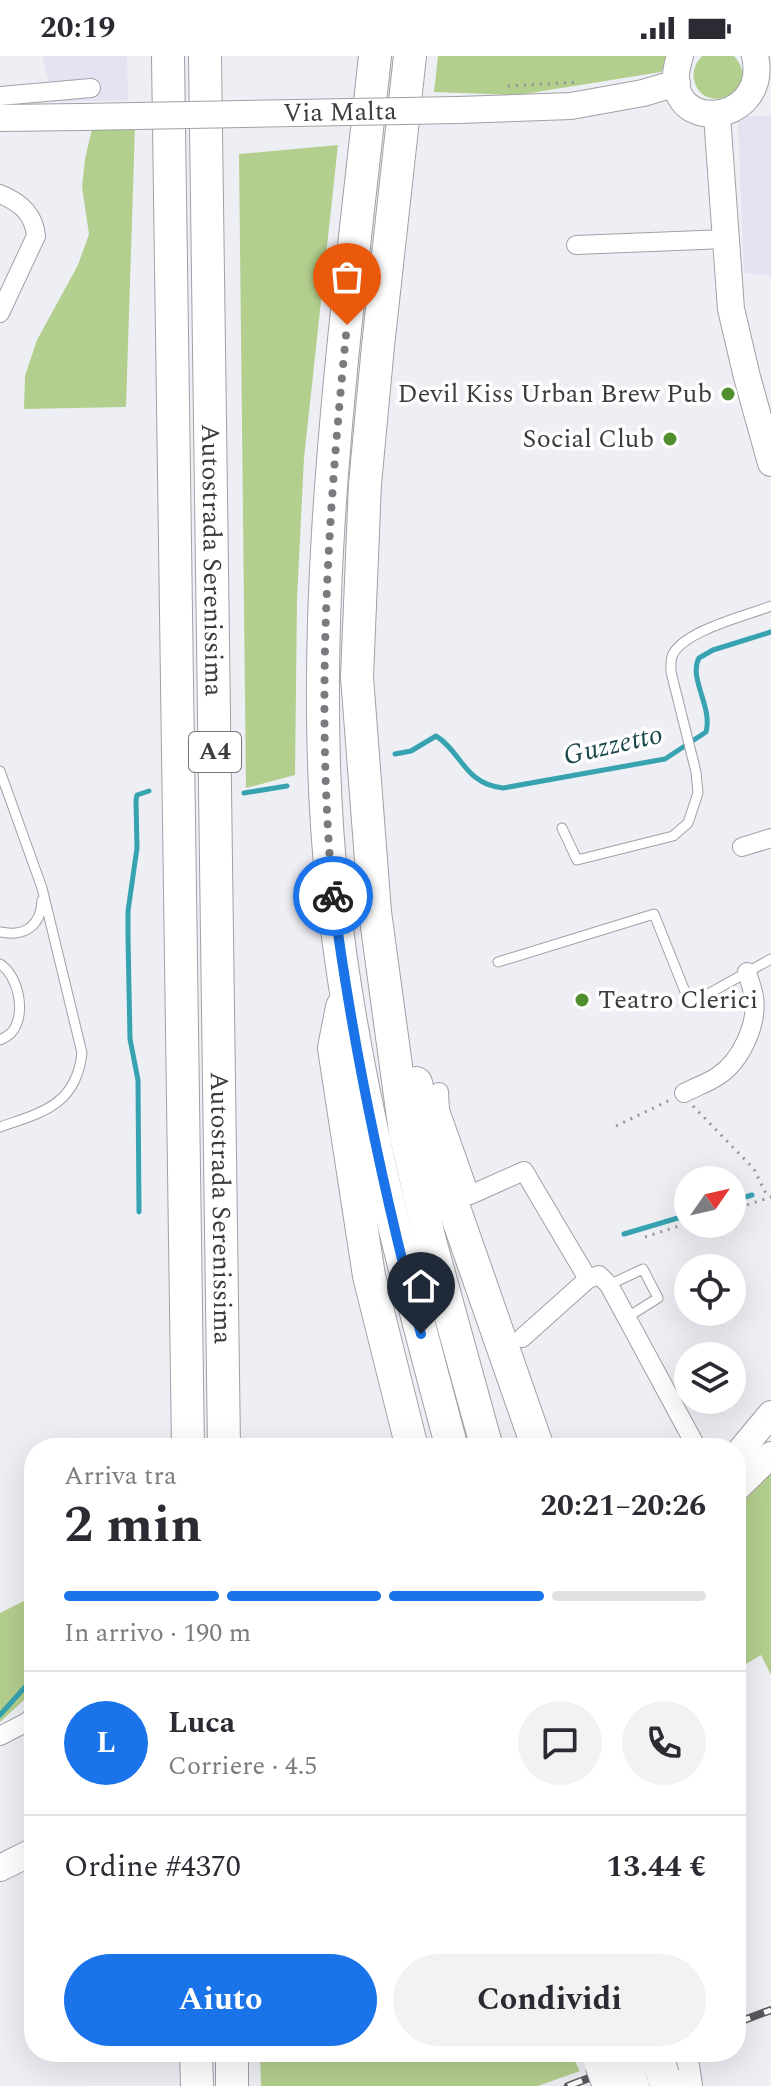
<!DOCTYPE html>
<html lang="it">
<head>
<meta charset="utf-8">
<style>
  body { margin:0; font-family:Spectral,serif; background:#f2f2f3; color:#2b2b33; height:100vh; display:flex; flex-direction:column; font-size:30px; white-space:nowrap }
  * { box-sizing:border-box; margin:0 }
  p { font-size:26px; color:#7c7c81 }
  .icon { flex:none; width:44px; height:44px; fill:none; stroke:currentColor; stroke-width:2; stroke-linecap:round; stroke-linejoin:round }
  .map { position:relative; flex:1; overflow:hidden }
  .details { position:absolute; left:24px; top:1382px; width:722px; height:624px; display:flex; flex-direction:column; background:#fff; border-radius:32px; box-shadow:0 8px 32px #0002 }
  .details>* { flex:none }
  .needle { width:52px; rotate:56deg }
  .fabs { position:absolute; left:674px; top:1110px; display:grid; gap:16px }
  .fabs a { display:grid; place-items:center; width:72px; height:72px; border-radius:50%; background:#fff; box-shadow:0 8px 32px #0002; font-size:40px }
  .pin { position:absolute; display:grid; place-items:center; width:68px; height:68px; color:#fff; margin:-82px -34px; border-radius:50% 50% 50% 0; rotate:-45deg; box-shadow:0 0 8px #0007 }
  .pin .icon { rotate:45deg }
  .courier { position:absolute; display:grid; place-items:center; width:80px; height:80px; margin:-40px; border:6px solid #1a73e8; border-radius:50%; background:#fff; color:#222; box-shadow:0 2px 10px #0007 }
  .headline em { font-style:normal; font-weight:700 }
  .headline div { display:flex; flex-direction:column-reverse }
  .headline { display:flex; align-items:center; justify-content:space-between; height:136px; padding:0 40px }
  h1 { font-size:52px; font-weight:700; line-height:60px }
  .bar { display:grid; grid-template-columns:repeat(4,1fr); gap:12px 8px; align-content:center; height:96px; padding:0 40px }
  .bar i { height:10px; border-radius:6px; background:#e1e1e2 }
  .bar .active { background:#1a73e8 }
  .bar p { grid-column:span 4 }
  .line { display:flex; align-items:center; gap:20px; padding:0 40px; border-top:2px solid #e1e1e2 }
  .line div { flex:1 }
  .round { display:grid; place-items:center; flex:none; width:84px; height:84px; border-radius:42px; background:#f2f2f3 }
  .cta { display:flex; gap:16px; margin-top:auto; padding:16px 40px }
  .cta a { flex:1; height:92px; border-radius:48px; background:#1a73e8; color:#fff; font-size:32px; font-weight:700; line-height:92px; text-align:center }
  .cta a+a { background:#f2f2f3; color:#2b2b33 }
  .status { display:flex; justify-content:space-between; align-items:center; height:56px; padding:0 40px; background:#fff; direction:ltr }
  .status svg { height:22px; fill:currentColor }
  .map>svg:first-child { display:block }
  .built { fill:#e3e3f2 }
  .green { fill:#b3cf8d }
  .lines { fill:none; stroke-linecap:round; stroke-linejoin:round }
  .stream { stroke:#37a3b0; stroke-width:5 }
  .lane-casing { stroke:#a0a0a7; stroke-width:11 }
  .street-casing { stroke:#a0a0a7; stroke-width:20 }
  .secondary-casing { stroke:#a0a0a7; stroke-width:28 }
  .highway-casing { stroke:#a0a0a7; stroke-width:34 }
  .path { stroke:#96969b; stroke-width:3; stroke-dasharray:2 6; stroke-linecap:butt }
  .lane { stroke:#fff; stroke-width:9 }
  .street { stroke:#fff; stroke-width:18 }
  .secondary { stroke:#fff; stroke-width:26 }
  .highway { stroke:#fff; stroke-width:32 }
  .rail-casing { stroke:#59595d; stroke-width:8 }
  .rail { stroke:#fff; stroke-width:5; stroke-dasharray:15; stroke-linecap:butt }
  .secondary-bridge-casing { stroke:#a0a0a7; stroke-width:28; stroke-linecap:butt }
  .highway-bridge-casing { stroke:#a0a0a7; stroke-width:34; stroke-linecap:butt }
  .secondary-bridge { stroke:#fff; stroke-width:26 }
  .highway-bridge { stroke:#fff; stroke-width:32 }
  .done { stroke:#7a7a7f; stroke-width:8; stroke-dasharray:0 14.4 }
  .route { stroke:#1a73e8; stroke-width:10 }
  .poi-dot { fill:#518e2d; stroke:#fff; stroke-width:3 }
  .labels { text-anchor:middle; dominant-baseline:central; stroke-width:7; stroke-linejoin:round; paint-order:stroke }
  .shield { fill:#fff; stroke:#767679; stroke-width:2 }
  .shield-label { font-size:24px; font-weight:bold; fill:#3c3c3f }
  .street-label { font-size:26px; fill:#3c3c3f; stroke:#fff }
  .poi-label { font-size:26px; fill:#3c3c3f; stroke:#fff; text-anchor:end }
  .water-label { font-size:28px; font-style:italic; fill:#18474c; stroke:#fff }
</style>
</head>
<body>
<div class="status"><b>20:19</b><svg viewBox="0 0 49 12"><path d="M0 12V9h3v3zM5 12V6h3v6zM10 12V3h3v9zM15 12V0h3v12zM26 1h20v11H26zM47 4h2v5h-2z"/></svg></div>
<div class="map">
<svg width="771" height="2030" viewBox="0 0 771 2030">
  <rect width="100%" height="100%" fill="#eeeef5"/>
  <!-- built -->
  <path class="built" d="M42 0H127L128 44 54 46Z
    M746 60H771V220L744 217 738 66Z"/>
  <!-- green -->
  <path class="green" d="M438 0H671L661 16 518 39 434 36Z
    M702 0H734C765 34 703 63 694 24 692 14 696 7 702 0Z
    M135 71 126 351 24 353 25 320 37 284 78 209 89 178 82 131 85 103 92 73Z
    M338 89 304 402 297 543 295 719 246 732 239 98Z
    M771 1416V1619L761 1599 736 1614V1449Z
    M34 1540V1635L0 1666V1557Z
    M260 1996H570L580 2015 538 2030H261Z"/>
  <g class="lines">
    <!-- stream -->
    <path class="stream" d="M395 698 411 695 436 680C462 696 464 728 503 732L665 703 706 676C713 651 688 622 699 602L713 594 771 576
      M244 737 287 730
      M732 1145 752 1139
      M139 1156 138 1024 130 983 128 882V855L137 792 136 744 137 739 149 735
      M624 1178 688 1159
      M0 1659 34 1621"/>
    <defs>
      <path id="lane" d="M0 715 42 832 82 997C76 1049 43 1056 0 1071
        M562 772 577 804 673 780 688 767 698 737 696 716 671 616C671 610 670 604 673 598 686 574 746 560 771 550
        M0 876C25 881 41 870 42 844
        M498 906 654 858 690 948 771 903
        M0 908C19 920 27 960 11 977 8 980 4 982 0 984
        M609 1229 643 1213 658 1242 626 1262"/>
      <path id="street" d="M0 40 91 32
        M0 138C20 146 34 158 36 180L0 257
        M576 189 726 183
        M742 791 771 782
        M439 1036 440 1054 470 1139 524 1115 588 1223 522 1282
        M684 1037C695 1031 708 1027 718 1020 741 1005 758 968 754 941 753 933 749 924 747 916
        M588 1223 599 1219 609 1229 697 1392
        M0 1680 27 1666 34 1659"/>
      <path id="secondary" d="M680 0C653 81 771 73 755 0
        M458 54 571 50 643 37 677 27
        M717 60 731 253 747 321 771 407
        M0 62 82 61
        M736 1400 771 1358
        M736 1433 771 1399
        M0 1812 34 1795"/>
      <g id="highway">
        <path d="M168 0 188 1392"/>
        <path id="s1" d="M205 0 224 1392"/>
        <path d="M375 0C346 274 303 565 333 839 353 1027 403 1210 452 1392"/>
        <path d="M410 0 378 290 365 428 357 621 375 856 405 1076 430 1185 487 1392"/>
        <path d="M342 951 334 992 369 1220 412 1392"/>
        <path d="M416 1027 431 1086 538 1392"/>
        <path d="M196 1996 197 2030"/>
        <path d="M232 1996V2030"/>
        <path d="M681 1996 686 2030"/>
      </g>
    </defs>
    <!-- lane casing -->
    <use href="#lane" class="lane-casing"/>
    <!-- street casing -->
    <use href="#street" class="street-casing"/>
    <!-- secondary casing -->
    <use href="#secondary" class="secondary-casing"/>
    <!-- highway casing -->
    <use href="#highway" class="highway-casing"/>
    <!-- path -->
    <path class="path" d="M508 30 580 26
      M693 1050 754 1113 768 1142
      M616 1070 670 1044
      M732 1154 771 1141
      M732 1161 735 1172
      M645 1181 688 1167"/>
    <!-- lane -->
    <use href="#lane" class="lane"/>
    <!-- street -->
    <use href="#street" class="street"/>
    <!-- secondary -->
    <use href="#secondary" class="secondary"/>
    <!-- highway -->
    <use href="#highway" class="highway"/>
    <defs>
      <path id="rail" d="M736 1967 771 1954
        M568 2030 658 1996"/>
    </defs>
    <!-- rail casing -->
    <use href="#rail" class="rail-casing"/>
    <!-- rail -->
    <use href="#rail" class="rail"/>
    <defs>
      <g id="secondary-bridge">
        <path id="s2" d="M82 61 458 54"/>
      </g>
      <path id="highway-bridge" d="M656 1996 663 2019
        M624 1999 632 2028
        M601 2008 609 2030"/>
    </defs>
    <!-- secondary-bridge casing -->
    <use href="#secondary-bridge" class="secondary-bridge-casing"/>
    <!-- highway-bridge casing -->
    <use href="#highway-bridge" class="highway-bridge-casing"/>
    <!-- secondary-bridge -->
    <use href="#secondary-bridge" class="secondary-bridge"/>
    <!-- highway-bridge -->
    <use href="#highway-bridge" class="highway-bridge"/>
  </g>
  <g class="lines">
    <!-- done -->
    <path class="done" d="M333 840C315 649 328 459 347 269"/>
    <!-- route -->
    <path class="route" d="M333 840C352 988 383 1134 421 1278"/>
  </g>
  <!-- markers -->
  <g class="poi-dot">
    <circle cx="728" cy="338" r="8"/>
    <circle cx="670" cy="383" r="8"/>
    <circle cx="582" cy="944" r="8"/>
  </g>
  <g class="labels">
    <!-- shield labels -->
    <rect class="shield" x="189" y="676" width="52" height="40" rx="6"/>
    <g class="shield-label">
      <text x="215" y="696">A4</text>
    </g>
    <!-- street labels -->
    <g class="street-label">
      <text stroke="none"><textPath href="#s2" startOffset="258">Via Malta</textPath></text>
      <text stroke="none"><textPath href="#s1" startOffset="504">Autostrada Serenissima</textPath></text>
      <text stroke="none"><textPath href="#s1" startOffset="1152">Autostrada Serenissima</textPath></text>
    </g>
    <!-- poi labels -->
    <g class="poi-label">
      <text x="712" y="338">Devil Kiss Urban Brew Pub</text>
      <text x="654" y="383">Social Club</text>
      <text x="598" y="944" text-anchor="start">Teatro Clerici</text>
    </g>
    <!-- water labels -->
    <g class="water-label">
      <text transform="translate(613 689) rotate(-13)">Guzzetto</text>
    </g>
  </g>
</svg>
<div class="fabs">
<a><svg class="needle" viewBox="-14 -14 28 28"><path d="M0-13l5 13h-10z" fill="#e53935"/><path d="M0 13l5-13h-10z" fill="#7c7c81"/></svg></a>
<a><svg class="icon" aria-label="locate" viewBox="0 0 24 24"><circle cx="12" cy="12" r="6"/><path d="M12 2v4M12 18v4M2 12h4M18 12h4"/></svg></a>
<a><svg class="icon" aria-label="layers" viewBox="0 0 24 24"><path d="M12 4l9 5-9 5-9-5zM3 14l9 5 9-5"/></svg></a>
</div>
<div class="pin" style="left:347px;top:269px;background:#ea580c"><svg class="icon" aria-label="bag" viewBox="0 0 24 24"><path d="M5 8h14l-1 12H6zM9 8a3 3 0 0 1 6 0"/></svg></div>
<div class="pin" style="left:421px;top:1278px;background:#1f2937"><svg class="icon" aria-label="home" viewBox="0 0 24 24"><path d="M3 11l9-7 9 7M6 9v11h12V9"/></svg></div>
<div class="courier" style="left:333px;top:840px"><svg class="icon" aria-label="bike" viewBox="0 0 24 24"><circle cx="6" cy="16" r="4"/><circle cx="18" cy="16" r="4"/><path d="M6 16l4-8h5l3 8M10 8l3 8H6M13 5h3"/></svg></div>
<section class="details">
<div class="headline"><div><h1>2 min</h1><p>Arriva tra</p></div><em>20:21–20:26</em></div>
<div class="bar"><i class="active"></i><i class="active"></i><i class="active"></i><i></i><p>In arrivo · 190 m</p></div>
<div class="line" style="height:144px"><b class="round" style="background:#1a73e8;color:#fff">L</b><div><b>Luca</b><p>Corriere · 4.5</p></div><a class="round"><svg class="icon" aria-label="chat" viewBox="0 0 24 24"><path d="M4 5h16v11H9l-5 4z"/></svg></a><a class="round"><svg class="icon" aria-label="phone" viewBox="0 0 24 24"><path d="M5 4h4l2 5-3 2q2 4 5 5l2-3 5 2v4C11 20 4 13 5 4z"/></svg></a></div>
<div class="line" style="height:104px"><div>Ordine #4370</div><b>13.44 €</b></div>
<div class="cta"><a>Aiuto</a><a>Condividi</a></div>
</section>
</div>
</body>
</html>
